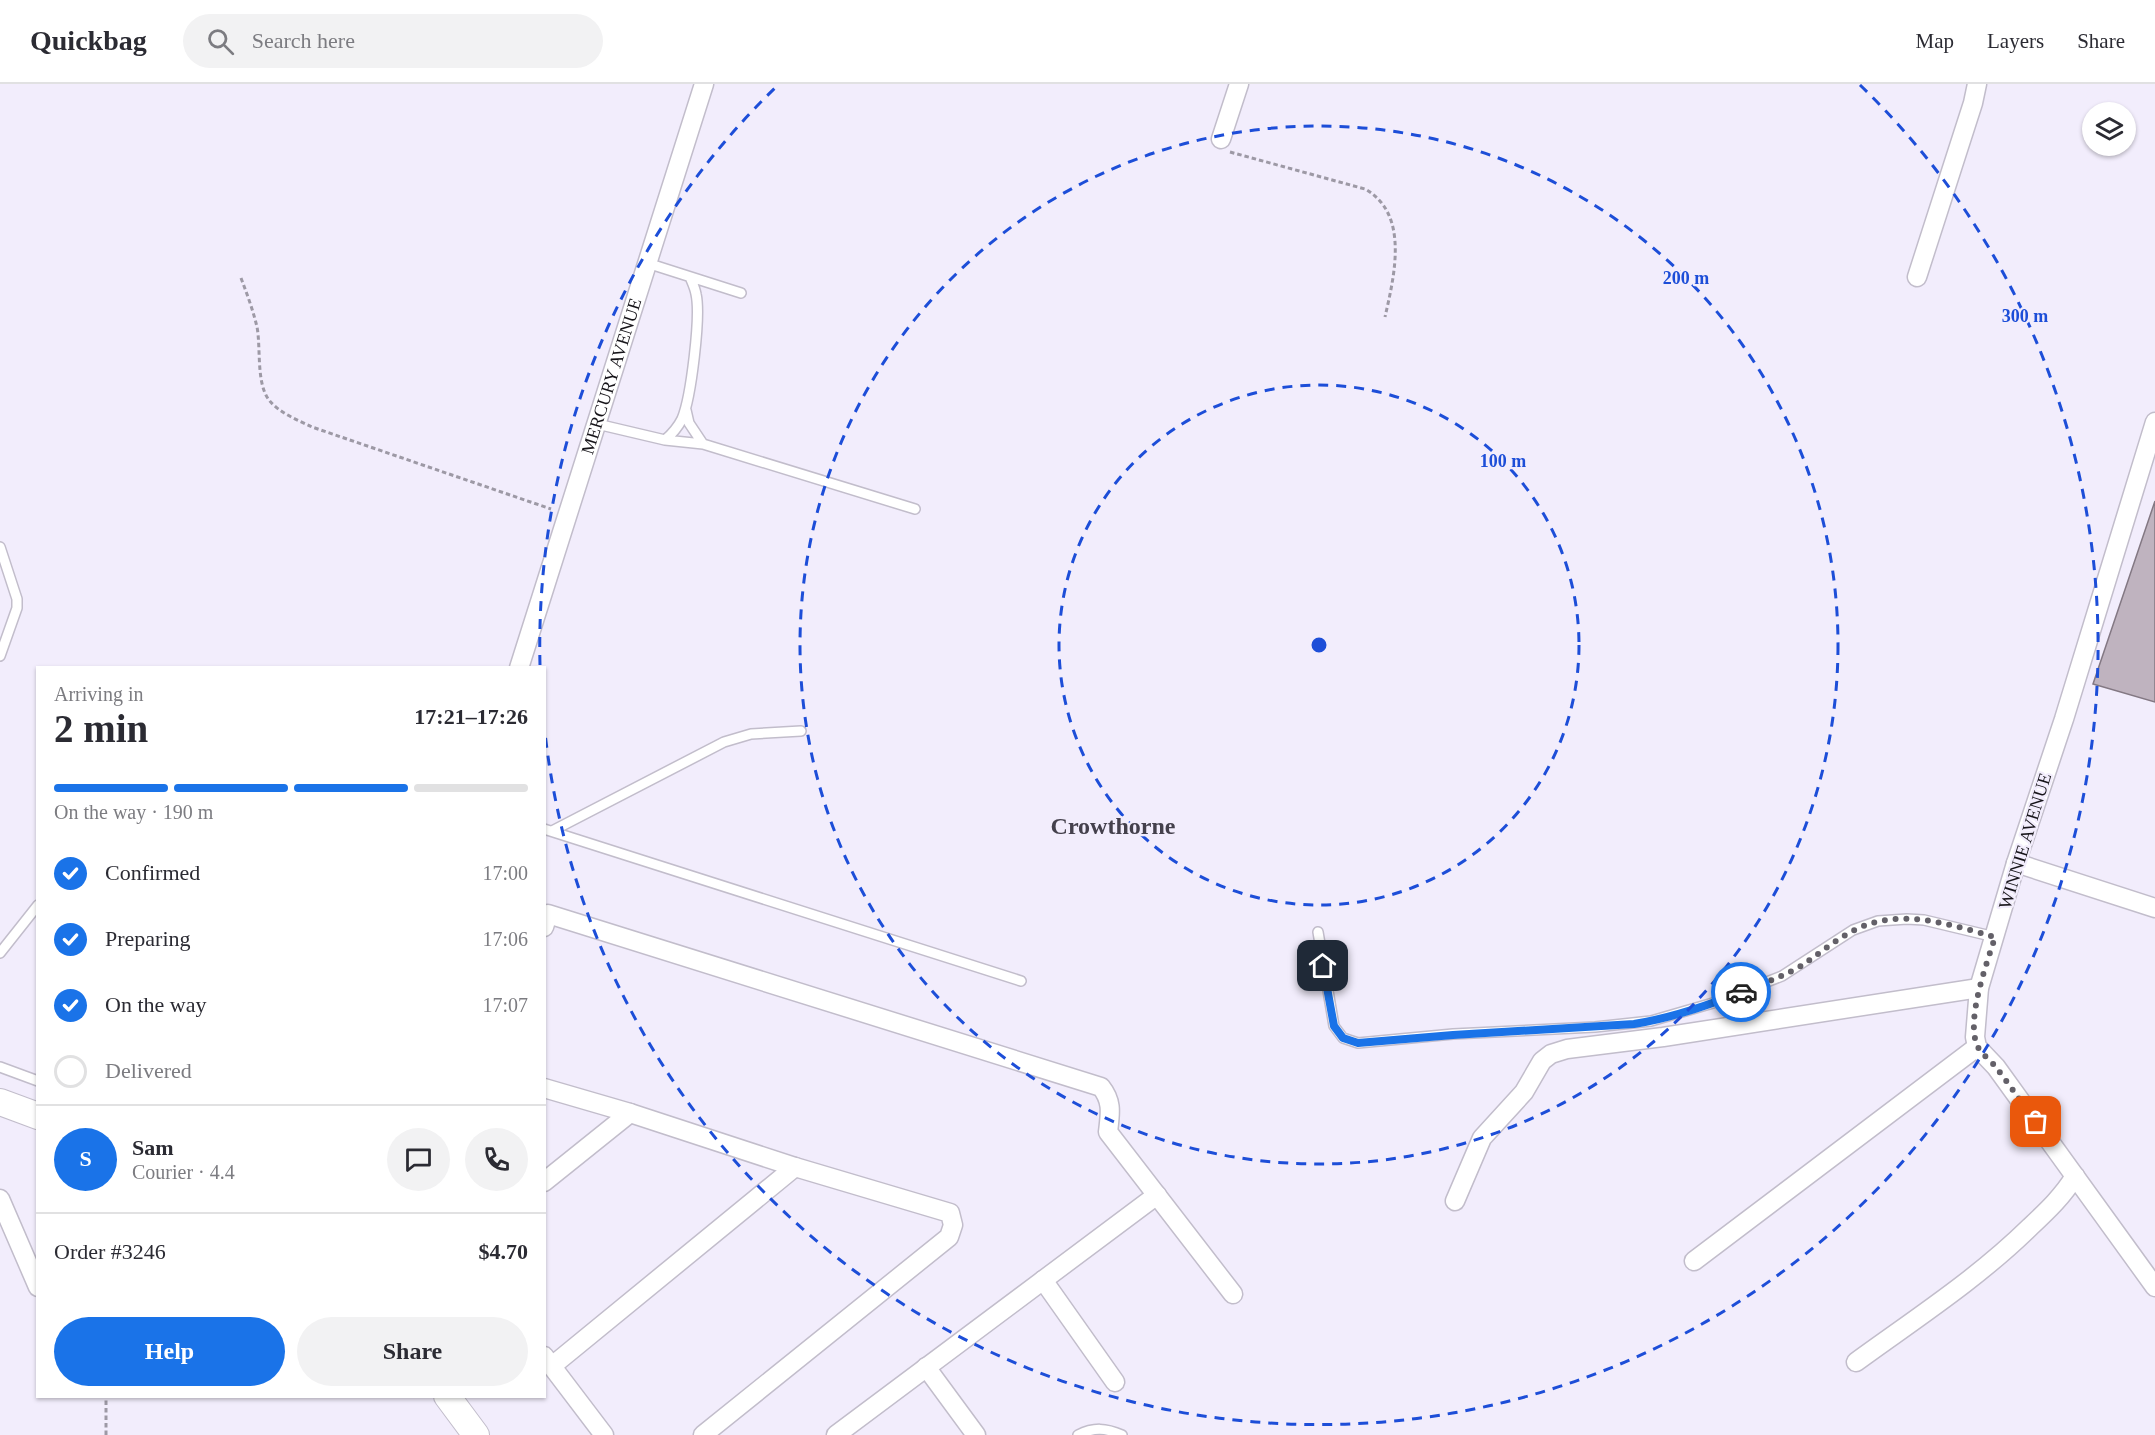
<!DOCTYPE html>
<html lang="en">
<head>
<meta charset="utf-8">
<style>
  body { margin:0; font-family:Georgia,serif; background:#f2f2f3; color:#2b2b33; height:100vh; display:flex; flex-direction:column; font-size:22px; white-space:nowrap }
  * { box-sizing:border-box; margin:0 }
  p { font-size:20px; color:#7c7c81 }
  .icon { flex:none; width:33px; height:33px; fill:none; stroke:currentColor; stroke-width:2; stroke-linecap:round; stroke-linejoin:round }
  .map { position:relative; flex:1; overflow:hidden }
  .sheet { position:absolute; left:36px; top:582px; width:510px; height:732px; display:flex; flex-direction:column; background:#fff; border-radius:0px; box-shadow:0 2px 4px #0004 }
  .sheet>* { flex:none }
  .buttons { position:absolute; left:2082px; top:18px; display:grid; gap:12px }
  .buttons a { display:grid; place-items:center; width:54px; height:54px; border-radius:50%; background:#fff; box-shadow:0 2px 4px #0004; font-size:30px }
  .pin { position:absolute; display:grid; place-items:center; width:51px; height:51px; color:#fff; margin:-26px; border-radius:12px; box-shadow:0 3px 9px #0006 }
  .courier { position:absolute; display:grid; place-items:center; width:60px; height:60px; margin:-30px; border:4px solid #1a73e8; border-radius:50%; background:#fff; color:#222; box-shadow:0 2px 8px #0007 }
  .head em { font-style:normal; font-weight:800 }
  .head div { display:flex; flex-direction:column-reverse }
  .head { display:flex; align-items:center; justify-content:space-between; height:102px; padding:0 18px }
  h1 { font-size:39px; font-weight:800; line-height:45px }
  .bar { display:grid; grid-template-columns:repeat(4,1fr); gap:9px 6px; align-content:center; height:72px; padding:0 18px }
  .bar i { height:8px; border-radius:4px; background:#e1e1e2 }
  .bar .current { background:#1a73e8 }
  .bar p { grid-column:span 4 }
  .line { display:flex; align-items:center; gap:15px; padding:0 18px; border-top:2px solid #e1e1e2 }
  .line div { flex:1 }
  .round { display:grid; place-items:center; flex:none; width:63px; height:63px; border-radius:32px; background:#f2f2f3 }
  ol { padding:0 18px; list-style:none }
  li { display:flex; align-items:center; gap:18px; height:66px }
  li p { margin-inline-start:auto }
  li .icon { padding:6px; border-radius:50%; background:#1a73e8; color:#fff; stroke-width:4 }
  li:last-child { color:#7c7c81 }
  li i { width:33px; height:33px; border:3px solid #e1e1e2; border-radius:50% }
  .action { display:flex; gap:12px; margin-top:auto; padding:12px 18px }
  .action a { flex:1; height:69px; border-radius:36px; background:#1a73e8; color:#fff; font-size:24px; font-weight:800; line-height:69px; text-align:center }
  .action a+a { background:#f2f2f3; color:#2b2b33 }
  header { display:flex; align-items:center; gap:36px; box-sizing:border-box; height:84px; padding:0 30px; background:#fff; border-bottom:2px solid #e1e1e2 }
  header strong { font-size:28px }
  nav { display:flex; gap:33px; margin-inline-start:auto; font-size:21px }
  .search { width:420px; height:54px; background:#f2f2f3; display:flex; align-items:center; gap:15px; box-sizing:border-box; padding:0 21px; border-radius:33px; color:#7c7c81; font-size:22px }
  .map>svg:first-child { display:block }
  .building { fill:#bfb3bf; stroke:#837883; stroke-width:1.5 }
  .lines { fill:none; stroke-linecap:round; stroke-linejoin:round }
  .service-casing { stroke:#c2bdcb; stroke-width:12 }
  .minor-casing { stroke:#c2bdcb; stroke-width:21 }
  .secondary-casing { stroke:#c2bdcb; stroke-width:28 }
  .path { stroke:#9d99a5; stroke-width:3; stroke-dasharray:4.5 3; stroke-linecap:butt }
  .service { stroke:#fff; stroke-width:9 }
  .minor { stroke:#fff; stroke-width:18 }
  .secondary { stroke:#fff; stroke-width:26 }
  .done { stroke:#636068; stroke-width:6; stroke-dasharray:0 10.8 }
  .route { stroke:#1a73e8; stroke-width:8 }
  .ring { fill:none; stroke:#1d4ed8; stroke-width:3; stroke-dasharray:10 8 }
  .labels { text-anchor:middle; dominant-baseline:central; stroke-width:4.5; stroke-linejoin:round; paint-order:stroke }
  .street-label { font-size:18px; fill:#161419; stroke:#f2edfc }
  .district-label { font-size:24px; font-weight:bold; fill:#44404c; stroke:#f2edfc }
  .centre { fill:#1d4ed8; stroke:#f2edfc; stroke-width:3 }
  .ring-label { font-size:18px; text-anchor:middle; font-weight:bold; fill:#1d4ed8; stroke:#f2edfc; stroke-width:4.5; stroke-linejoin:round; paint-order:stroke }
</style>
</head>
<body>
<header>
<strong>Quickbag</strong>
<div class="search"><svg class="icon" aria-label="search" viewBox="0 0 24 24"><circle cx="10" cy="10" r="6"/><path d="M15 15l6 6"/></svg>Search here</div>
<nav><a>Map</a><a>Layers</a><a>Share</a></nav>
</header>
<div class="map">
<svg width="2155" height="1351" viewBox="0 0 2155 1351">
  <rect width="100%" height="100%" fill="#f2edfc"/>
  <!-- building -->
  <path class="building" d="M2155 417V618L2093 600Z"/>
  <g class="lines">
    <defs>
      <path id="service" d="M647 179 741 209
        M686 326 689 339 703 360
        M597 340 665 356 703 360 915 425
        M665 356C672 350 678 343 682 335 691 314 701 232 696 210 695 204 692 198 690 193
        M0 463 17 515V524L0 572
        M544 745 1021 897
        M552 747 724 658 751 650 801 647
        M1318 848 1334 942 1343 954 1358 959 1453 950 1595 943 1651 937 1713 919 1782 892 1853 846 1878 837 1907 835 1924 836 1995 853
        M0 869 38 821
        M0 983 38 997
        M1078 1351C1094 1343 1106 1344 1122 1351"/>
      <g id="minor">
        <path d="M1221 55 1239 0"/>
        <path d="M1917 193 1973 19 1977 0"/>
        <path d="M2155 338 2064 635 2016 779 1979 904 1975 953 1977 963 1996 983 2155 1203"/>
        <path id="s1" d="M519 584 704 0"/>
        <path d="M2016 779 2155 824"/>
        <path d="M544 843 548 830 1101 1003C1113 1018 1110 1030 1108 1048L1233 1210"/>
        <path d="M544 1004 630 1029 795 1083 950 1129 953 1141 949 1153 703 1351"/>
        <path d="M544 1098 630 1029"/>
        <path d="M0 1115 38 1203"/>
        <path d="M1455 1117 1482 1054 1524 1008 1542 977 1551 970 1567 965 1663 953 1979 904"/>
        <path d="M1694 1177 1977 963"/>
        <path d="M1043 1196 1115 1298"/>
        <path d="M544 1272 604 1351"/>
        <path d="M1856 1278C1915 1235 1977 1195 2030 1143 2047 1127 2063 1112 2075 1092"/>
        <path d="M552 1282 795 1083"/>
        <path d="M926 1283 976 1351"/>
        <path d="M836 1351 1157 1111"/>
      </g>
      <path id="secondary" d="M0 1018 38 1032
        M447 1312 476 1351"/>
    </defs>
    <!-- service casing -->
    <use href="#service" class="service-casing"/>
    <!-- minor casing -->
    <use href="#minor" class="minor-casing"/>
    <!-- secondary casing -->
    <use href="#secondary" class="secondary-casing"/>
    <!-- path -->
    <path class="path" d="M1230 68 1365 105C1410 130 1394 193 1385 233
      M241 194C247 210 253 226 257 243 261 264 256 299 269 316 279 329 298 336 312 343L551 425
      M106 1351V1312"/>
    <!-- service -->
    <use href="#service" class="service"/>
    <!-- minor -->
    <use href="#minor" class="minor"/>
    <!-- secondary -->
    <use href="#secondary" class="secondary"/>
  </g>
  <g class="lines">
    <!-- done -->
    <path class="done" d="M1741 908C1762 900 1782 893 1801 882 1825 866 1847 845 1876 838 1915 828 1958 843 1995 853 1987 879 1966 935 1977 961 1980 969 1989 975 1995 982 2009 1000 2022 1019 2036 1038"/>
    <!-- route -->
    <path class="route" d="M1323 882 1334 942 1343 954 1358 959 1453 951 1634 940C1671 934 1707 922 1741 908"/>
  </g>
  <!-- distance rings -->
  <g class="ring">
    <circle cx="1319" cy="561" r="260"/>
    <circle cx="1319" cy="561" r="519"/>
    <path d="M540 581A779 779 0 0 1 778 1M1860 1A779 779 0 1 1 545 649"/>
  </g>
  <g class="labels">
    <!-- street labels -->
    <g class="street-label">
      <text stroke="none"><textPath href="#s1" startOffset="306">MERCURY AVENUE</textPath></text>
      <text transform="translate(2025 757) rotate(-73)">WINNIE AVENUE</text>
    </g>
    <!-- district labels -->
    <g class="district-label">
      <text x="1113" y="742">Crowthorne</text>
    </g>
  </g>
  <circle cx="1319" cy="561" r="9" class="centre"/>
  <g class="ring-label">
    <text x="1686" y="200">200 m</text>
    <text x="2025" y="238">300 m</text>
    <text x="1503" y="383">100 m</text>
  </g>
</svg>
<div class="buttons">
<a><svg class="icon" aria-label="layers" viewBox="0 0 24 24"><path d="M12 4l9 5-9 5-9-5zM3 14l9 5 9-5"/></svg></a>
</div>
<div class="pin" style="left:2036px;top:1038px;background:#ea580c"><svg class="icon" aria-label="bag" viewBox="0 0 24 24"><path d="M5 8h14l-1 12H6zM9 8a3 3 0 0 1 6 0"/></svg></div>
<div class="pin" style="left:1323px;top:882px;background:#1f2937"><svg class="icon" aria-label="home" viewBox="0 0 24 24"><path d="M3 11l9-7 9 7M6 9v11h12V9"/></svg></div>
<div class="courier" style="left:1741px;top:908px"><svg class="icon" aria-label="car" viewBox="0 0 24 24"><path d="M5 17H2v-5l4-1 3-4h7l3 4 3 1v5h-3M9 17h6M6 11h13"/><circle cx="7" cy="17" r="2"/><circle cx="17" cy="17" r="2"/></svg></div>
<section class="sheet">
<div class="head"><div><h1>2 min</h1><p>Arriving in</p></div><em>17:21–17:26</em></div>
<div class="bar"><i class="current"></i><i class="current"></i><i class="current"></i><i></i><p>On the way · 190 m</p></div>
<ol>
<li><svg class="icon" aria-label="check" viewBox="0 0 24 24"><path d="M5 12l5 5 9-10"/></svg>Confirmed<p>17:00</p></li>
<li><svg class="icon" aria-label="check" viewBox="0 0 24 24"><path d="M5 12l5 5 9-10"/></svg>Preparing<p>17:06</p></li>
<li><svg class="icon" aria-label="check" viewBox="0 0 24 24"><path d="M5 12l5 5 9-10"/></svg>On the way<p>17:07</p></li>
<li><i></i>Delivered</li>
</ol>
<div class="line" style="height:108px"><b class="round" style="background:#1a73e8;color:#fff">S</b><div><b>Sam</b><p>Courier · 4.4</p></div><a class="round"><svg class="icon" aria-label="chat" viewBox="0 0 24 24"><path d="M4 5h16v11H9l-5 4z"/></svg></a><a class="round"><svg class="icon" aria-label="phone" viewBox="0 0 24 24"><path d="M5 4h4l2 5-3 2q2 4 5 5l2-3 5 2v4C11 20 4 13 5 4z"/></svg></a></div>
<div class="line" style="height:78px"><div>Order #3246</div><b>$4.70</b></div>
<div class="action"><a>Help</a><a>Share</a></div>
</section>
</div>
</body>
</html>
